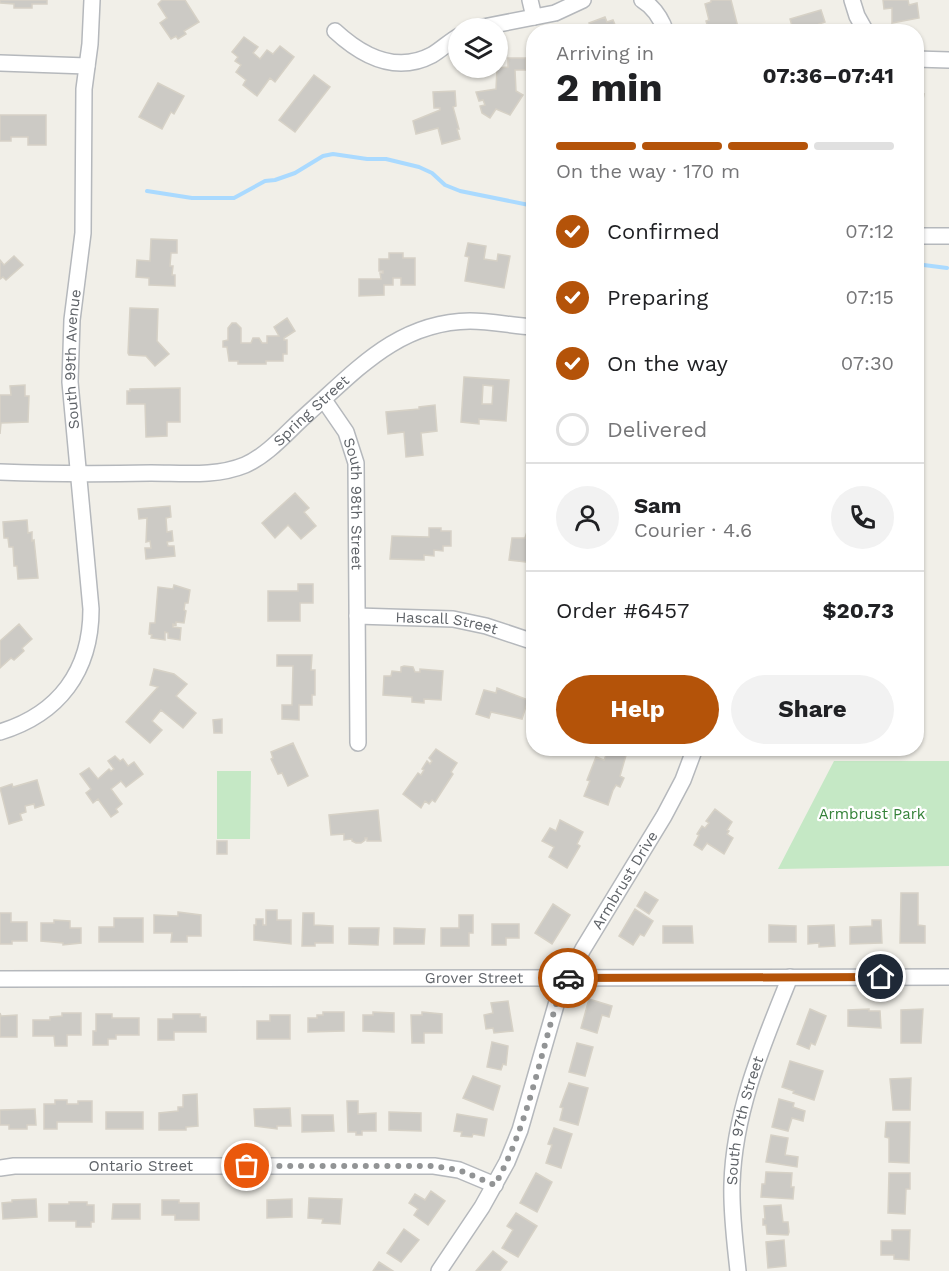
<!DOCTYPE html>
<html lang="en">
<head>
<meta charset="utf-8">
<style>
  body { margin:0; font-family:"Work Sans",sans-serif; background:#f2f2f2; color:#202124; height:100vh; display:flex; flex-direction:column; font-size:22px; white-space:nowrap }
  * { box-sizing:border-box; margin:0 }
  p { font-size:20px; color:#757577 }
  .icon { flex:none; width:33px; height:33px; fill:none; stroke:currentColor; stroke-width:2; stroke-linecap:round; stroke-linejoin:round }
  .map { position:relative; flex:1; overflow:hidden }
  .panel { position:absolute; left:526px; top:24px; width:398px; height:732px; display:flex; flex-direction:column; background:#fff; border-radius:24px; box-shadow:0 2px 4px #0004 }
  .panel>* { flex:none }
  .fabs { position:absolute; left:448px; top:18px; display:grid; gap:12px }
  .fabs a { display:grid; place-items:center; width:60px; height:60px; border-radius:50%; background:#fff; box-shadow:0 2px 4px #0004; font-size:30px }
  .pin { position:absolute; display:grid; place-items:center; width:51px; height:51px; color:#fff; margin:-26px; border:3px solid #fff; border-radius:50%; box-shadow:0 2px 6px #0007 }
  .courier { position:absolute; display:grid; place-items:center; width:60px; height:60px; margin:-30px; border:4px solid #b45309; border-radius:50%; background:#fff; color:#222; box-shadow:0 2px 8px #0007 }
  .head em { font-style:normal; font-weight:700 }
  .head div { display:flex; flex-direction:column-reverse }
  .head { display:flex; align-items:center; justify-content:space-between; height:102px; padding:0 30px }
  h1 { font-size:39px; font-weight:700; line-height:45px }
  .bar { display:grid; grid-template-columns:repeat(4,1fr); gap:9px 6px; align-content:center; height:72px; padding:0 30px }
  .bar i { height:8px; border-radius:4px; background:#e0e0e0 }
  .bar .on { background:#b45309 }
  .bar p { grid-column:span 4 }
  .line { display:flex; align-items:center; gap:15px; padding:0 30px; border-top:2px solid #e0e0e0 }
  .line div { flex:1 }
  .round { display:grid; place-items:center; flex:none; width:63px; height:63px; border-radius:32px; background:#f2f2f2 }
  ol { padding:0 30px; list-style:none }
  li { display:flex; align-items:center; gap:18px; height:66px }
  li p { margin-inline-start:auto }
  li .icon { padding:6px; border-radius:50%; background:#b45309; color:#fff; stroke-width:4 }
  li:last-child { color:#757577 }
  li i { width:33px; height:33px; border:3px solid #e0e0e0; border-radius:50% }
  .primary-button { display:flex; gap:12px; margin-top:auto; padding:12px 30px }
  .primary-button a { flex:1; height:69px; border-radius:36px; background:#b45309; color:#fff; font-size:24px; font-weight:700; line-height:69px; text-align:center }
  .primary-button a+a { background:#f2f2f2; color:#202124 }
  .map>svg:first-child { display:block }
  .green { fill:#c5e8c5 }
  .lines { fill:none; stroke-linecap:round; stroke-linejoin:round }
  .stream { stroke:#aadaff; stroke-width:4 }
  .building { fill:#cccac5; stroke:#d6d1c6; stroke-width:1.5; fill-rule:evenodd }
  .minor-casing { stroke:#b5b8bc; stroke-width:18 }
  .minor { stroke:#fff; stroke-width:15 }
  .done { stroke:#929495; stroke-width:6; stroke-dasharray:0 10.8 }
  .route { stroke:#b45309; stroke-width:8 }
  .labels { text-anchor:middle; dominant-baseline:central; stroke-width:4.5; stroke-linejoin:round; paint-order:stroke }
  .street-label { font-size:15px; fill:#5f6368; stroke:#fff }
  .park-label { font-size:15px; fill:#348238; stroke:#fff }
</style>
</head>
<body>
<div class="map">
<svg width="949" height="1271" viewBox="0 0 949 1271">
  <rect width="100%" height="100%" fill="#f1efe8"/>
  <!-- green -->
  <path class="green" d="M834 761H949V866L778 869Z
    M217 771H251L250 839H217Z"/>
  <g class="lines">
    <!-- stream -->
    <path class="stream" d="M147 191 192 198H234L265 181 275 180 295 173 323 156 333 154 367 159H386L419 167 432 173 445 185 460 191 534 206
      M916 264 947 268"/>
  </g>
  <!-- building -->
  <path class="building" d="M0 0H47V4H32V8H14V4L0 3Z
    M162 0H185L199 22 184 31 186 34 178 39 176 36 171 39 160 23 167 18 158 4Z
    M711 0H731L739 31 704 32 703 29 708 28 706 21 709 20 705 4 711 2Z
    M883 0H908L909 5 917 3 919 18 892 23V8L884 9Z
    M821 10 825 22 819 24 821 32H791L792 26 790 19Z
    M605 17 607 22 613 20 618 32H586L591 28 589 23Z
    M244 37 258 47 253 53 260 59 267 50 273 54 280 46 294 57 275 82 270 78 257 96 243 85 246 80 236 72 241 65 235 61 238 57 232 52Z
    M508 58H526V70H515L516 91 523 95 510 115 496 109 490 118 482 113 480 106 485 105 483 100 479 101 476 92 496 89 497 68 508 67Z
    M314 75 330 87 295 132 279 120Z
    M158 83 184 96 174 114 171 112 162 129 139 117Z
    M455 91 456 106 453 107 459 129H457L460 139 442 144 438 128 416 134 413 121 440 110V108H434L433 92Z
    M916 93 924 94 920 117 916 116Z
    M0 115H46V145H28V137H11V141H0Z
    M151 239 177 240V253H171L170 266H173L172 275H175V286L149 285V278L136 277 137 260 150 261Z
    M468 243 486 246 484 259 497 261 498 254 510 256 504 288 465 281 469 257 465 256Z
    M389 253H403V258H415V285H401V278H393V285H384V295L359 296V279H381L380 273H383V271H379V259H389Z
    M14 256 23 265 6 280 3 277 0 279V260L4 265Z
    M130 308 158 309 157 341 169 354 155 366 146 356 129 355 128 353Z
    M287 318 295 331 284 338V340H287V354H283V361H266V364H238V361H229L227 347H223V341L228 340V328L232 323H236L241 328V343H251L253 338H259L262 343H267V336H279L274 327Z
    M464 377 509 380 506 421 479 419V424L461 422ZM483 385 493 386 492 404H482Z
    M25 385V396H29L28 422 1 423 0 434V395H11L10 386Z
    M180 388V422H167V436L146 437 145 404H127V391H130V389Z
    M435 405 437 431 421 433 423 455 406 457 404 432 388 434 386 412 419 409V407Z
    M295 493 309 508 304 512 316 526 301 539 288 525 275 538 262 523Z
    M170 506 171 517 166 518 167 532 172 531 173 541 167 542 168 546H174L175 556 146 559 145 548H151L150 541 146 542 147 518 139 519 138 509Z
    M27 520 28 533 32 532V541L34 540 38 578 18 579 17 566H14L13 547H9L8 538H4L3 522Z
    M529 525 534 526V563L509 560 512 538H525Z
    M429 528H441V531H451V546H443V551L434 550V556L424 555V560L390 559 392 536 429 537Z
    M298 584H313V603H300V621H268V591H298Z
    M174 585 190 590 188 603H185L184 610 186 611 184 623 176 622V625L173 624V627L181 628 180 640 168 638V633L165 632V640L151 638 152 635 149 634 150 623H155L158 587 173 589Z
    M19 624 32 639 22 648 24 651 14 660 11 658 0 668V641Z
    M277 655H312L311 670H315V695H312V705H299V720L282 719V705H292L293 666H277Z
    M404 666 413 667 415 672H420V669L443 671 441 700 424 699V703L412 702V697L383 695 384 676H391L392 671 401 672V667Z
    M154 669 174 674 187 684 176 696 196 713 183 728 161 710 152 721 162 730 150 743 126 722 158 687 150 685Z
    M497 688 528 700 522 719 491 712 489 718 476 714 484 690 496 693Z
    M222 719V733H214L213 720Z
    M293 743 308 776 288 786 282 773 278 774 271 759 273 758 271 752Z
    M609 748H618L627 752 620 776 624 778 620 787 616 785 613 790 608 805 584 796 590 781 587 780 596 757 604 760Z
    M436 749 457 763 451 772 453 774 435 802 432 800 429 804 425 801 421 808 403 794 418 773 421 775 424 770 422 769 427 761 430 764 432 761 429 758Z
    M115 756 120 761 123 759 128 766 134 762 143 774 126 787 121 781 111 789 122 804 116 809 118 812 111 817 98 799 93 803 86 793 91 789 80 774 89 768 98 779 109 769 111 771 114 769 108 761Z
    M37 780 44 805 35 808 34 804 25 806 26 812 20 814 22 820 9 824 0 788 12 784 13 787Z
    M715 809 732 822 727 830 729 831 727 834 733 838 724 854 707 843 702 850 694 845 699 835 697 834 702 826 705 828 709 823 706 821Z
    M378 810 381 841H367V838H365V840L361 843H356L352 841V839L344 840V834L331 835 329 815Z
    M560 820 583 832 577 844 580 846 567 868 549 857 554 847 542 841 550 828 556 831Z
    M217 841H227V854H217Z
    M645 892 658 900 649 914 637 906Z
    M901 893H918V925L925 926V943H900Z
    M553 904 570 915 552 944 535 933Z
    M635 909 653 921 644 936 640 934 633 945 619 936Z
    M266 910H277V920H291V944L254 940V925H256V919H263V925H266Z
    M178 912 201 915V936H187V942H171L172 933H154V915L178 916Z
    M0 913H11V922H27V941H12V944H0Z
    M303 913H314V925L333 926V943H315V946H302Z
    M459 915H473V933H469V946H441V928H459Z
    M114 918H143V942H99V927H114Z
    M54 920 70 921V928H81V943L63 945V943L41 941V923H54Z
    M872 920H881L882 943 850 944V927L872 926Z
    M492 924H519V938H506V945H492Z
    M769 925 796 926V942H769Z
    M834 925 835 946 819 947V943L808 944V926Z
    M663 926H692L693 943H663Z
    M349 928H379L378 945 349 944Z
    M394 928 425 929 424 944H394Z
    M589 999 612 1006 609 1017 602 1015 597 1033 581 1028Z
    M508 1001 513 1031 494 1033 493 1028 486 1029 484 1015 493 1013 491 1003Z
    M810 1009 826 1016 815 1045 811 1043 809 1049 797 1044Z
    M869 1009V1011H880L881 1028 848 1026V1010Z
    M923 1009 921 1043H901V1010Z
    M323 1012H344V1031L308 1032V1018H317V1015H323Z
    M373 1012 394 1013V1032L363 1031V1015H373Z
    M422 1012 442 1014V1033H424V1043H412L411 1015H422Z
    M0 1013 1 1016 17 1015V1037H0Z
    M62 1013H81V1035H67V1046H55L54 1036H33V1020H50V1017L62 1016Z
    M96 1014H112V1018H139V1035H116V1039H108V1045H93V1031H96Z
    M173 1014H200V1017H206V1032H174V1040H158V1019H173Z
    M270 1015H290V1039H257V1021H270Z
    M492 1042 508 1046 506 1065 503 1064 501 1070 487 1067Z
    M577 1043 593 1047 585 1076 569 1072Z
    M790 1061 823 1071 814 1100 793 1093 794 1091 782 1087Z
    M473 1076 500 1086 493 1110 463 1098Z
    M911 1078 910 1110H893L890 1079Z
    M569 1083 588 1088 578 1125 560 1120 563 1108 560 1107Z
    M197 1094 198 1126 186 1127V1130H159V1113L178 1111V1107H183V1095Z
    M779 1099 794 1103 793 1107 805 1111 803 1121 792 1118 788 1131 772 1127Z
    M55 1100H67V1104H78V1101H92V1122H57V1129H44V1104H55Z
    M347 1101H358V1114L376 1113V1131H362V1135H356V1132H348Z
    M290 1108 291 1126H277V1129L255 1126 254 1109Z
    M35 1109 36 1125H27V1129H9V1125H0V1110Z
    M106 1112H143V1129H106Z
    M389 1112 421 1113V1131L389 1130Z
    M457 1114 487 1119 484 1136 473 1134 472 1137 461 1136 462 1132 454 1131Z
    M302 1115H333L334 1131 302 1132Z
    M886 1122H910L909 1163 889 1162V1138L885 1137Z
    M554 1128 572 1134 561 1168 546 1163 552 1145 548 1144Z
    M771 1135 788 1138 785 1155 798 1157 797 1167 766 1162Z
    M766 1172 792 1173 791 1187H794L793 1199 761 1197 762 1184H765Z
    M536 1173 552 1182 537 1212 520 1203Z
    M889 1173H910V1189H906L905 1214 888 1213Z
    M431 1191 445 1201 428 1225 414 1215 418 1209 409 1203 415 1194 425 1200Z
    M309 1198 342 1199 340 1224 322 1223 323 1219 308 1218Z
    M36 1199 37 1217 3 1219 2 1203 12 1202V1200Z
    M292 1199V1217L267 1218V1200Z
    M162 1200H179V1203H199V1220H175V1215H162Z
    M69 1202H87V1205H94V1222H91V1227H76V1221H49V1204H69Z
    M113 1204H140V1219H112Z
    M781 1205 783 1222H788L789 1232 788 1235 767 1234 766 1225H763V1219H765L764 1206Z
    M516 1213 537 1226 518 1257 502 1248 513 1230 507 1226Z
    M404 1229 419 1240 401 1262 387 1253Z
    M892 1230H910L909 1260 894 1259V1255H881V1241H892Z
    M784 1240 786 1266 768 1268 766 1242Z
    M493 1251 507 1262 500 1271H476Z
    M379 1262 393 1271H373Z"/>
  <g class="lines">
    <defs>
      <g id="minor">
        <path d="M530 0 534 17"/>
        <path d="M642 0C654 7 661 18 666 32"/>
        <path d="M852 0 857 16 866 32"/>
        <path d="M478 28 555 13 583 0"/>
        <path d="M335 31C362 56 396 74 432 55 442 49 450 41 459 36"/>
        <path d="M916 59 949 60"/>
        <path d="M0 63 87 66"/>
        <path d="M916 236H949"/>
        <path id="s1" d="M324 400 346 432 356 463 358 743"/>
        <path id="s2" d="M0 472C50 474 100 474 151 473 182 473 216 477 245 465 268 455 287 432 305 416 356 371 397 322 470 321 492 321 513 326 534 327"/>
        <path id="s3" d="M357 616 453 619 486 626 534 642"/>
        <path id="s4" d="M0 732C59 714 91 671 91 609L70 382 72 320 83 233 84 89 90 44 92 0"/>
        <path id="s5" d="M0 979 949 977"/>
        <path id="s6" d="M0 1168 14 1166H434L459 1170 495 1185"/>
        <path id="s7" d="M439 1271 482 1207 507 1162 520 1130 558 998 583 949 664 816 683 780 695 748"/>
        <path id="s8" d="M738 1271C735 1242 731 1213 732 1184 734 1111 763 1044 790 977"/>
      </g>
    </defs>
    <!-- minor casing -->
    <use href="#minor" class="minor-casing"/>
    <!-- minor -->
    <use href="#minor" class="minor"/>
  </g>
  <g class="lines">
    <!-- done -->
    <path class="done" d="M247 1166H434L459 1170 495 1185C527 1127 539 1061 558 998L568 978"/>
    <!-- route -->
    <path class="route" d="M568 978 881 977"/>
  </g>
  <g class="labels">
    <!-- street labels -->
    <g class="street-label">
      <text stroke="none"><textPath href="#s4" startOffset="416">South 99th Avenue</textPath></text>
      <text stroke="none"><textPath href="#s2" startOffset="332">Spring Street</textPath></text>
      <text stroke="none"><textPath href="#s1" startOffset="112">South 98th Street</textPath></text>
      <text stroke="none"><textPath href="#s3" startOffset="90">Hascall Street</textPath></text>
      <text stroke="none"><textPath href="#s7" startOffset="436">Armbrust Drive</textPath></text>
      <text stroke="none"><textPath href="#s5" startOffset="474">Grover Street</textPath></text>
      <text stroke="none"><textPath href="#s8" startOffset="152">South 97th Street</textPath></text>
      <text stroke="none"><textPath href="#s6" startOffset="141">Ontario Street</textPath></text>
    </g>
    <!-- park labels -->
    <g class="park-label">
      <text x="872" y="814">Armbrust Park</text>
    </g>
  </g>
</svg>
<div class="fabs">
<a><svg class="icon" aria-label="layers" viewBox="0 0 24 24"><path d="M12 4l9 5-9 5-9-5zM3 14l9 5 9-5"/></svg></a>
</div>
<div class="pin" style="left:247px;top:1166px;background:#ea580c"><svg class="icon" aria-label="bag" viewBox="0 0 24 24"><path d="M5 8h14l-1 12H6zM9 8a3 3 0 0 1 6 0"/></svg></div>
<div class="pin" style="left:881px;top:977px;background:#1f2937"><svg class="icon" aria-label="home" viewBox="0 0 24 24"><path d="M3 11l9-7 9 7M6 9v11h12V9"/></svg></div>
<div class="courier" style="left:568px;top:978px"><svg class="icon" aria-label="car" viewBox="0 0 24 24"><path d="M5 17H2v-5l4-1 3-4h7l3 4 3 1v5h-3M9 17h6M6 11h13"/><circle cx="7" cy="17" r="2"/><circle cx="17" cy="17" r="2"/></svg></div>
<section class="panel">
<div class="head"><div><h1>2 min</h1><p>Arriving in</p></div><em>07:36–07:41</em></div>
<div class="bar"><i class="on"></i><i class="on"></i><i class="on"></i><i></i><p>On the way · 170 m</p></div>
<ol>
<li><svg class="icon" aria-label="check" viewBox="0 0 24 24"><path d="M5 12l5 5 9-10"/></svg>Confirmed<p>07:12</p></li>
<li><svg class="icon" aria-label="check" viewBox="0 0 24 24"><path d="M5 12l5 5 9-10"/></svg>Preparing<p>07:15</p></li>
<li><svg class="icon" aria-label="check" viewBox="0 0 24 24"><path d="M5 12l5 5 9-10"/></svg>On the way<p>07:30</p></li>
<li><i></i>Delivered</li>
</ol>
<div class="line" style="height:108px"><a class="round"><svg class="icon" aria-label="person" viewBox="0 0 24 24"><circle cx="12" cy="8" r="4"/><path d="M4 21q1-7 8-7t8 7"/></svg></a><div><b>Sam</b><p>Courier · 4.6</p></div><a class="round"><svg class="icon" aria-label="phone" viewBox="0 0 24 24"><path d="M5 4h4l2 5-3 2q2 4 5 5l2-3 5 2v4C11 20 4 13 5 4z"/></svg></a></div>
<div class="line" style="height:78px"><div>Order #6457</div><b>$20.73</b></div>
<div class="primary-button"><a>Help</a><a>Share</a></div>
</section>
</div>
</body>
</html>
